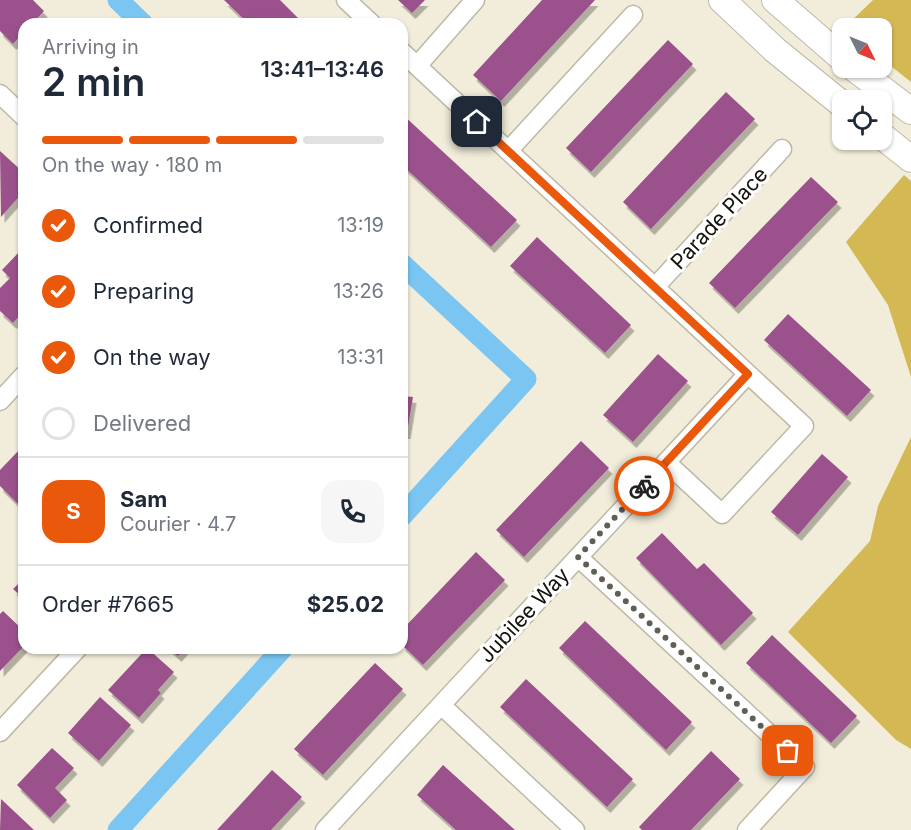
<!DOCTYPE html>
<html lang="en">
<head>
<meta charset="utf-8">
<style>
  body { margin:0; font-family:Inter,sans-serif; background:#f6f6f7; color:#1f2937; height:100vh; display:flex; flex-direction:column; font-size:22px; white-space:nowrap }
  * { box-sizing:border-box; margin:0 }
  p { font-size:20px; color:#747a83 }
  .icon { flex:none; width:33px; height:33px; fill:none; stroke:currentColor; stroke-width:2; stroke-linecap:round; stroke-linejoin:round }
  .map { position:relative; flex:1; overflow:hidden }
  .drawer { position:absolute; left:18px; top:18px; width:390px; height:636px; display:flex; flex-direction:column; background:#fff; border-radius:18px; box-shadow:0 2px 4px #0004 }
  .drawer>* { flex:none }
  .needle { width:39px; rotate:133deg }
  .tools { position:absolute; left:832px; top:18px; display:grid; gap:12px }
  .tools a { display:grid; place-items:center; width:60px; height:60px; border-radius:12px; background:#fff; box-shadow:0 2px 4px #0004; font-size:30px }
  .pin { position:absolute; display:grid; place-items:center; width:51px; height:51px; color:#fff; margin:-26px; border-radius:12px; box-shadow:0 3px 9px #0006 }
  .courier { position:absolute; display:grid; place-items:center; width:60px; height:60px; margin:-30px; border:4px solid #ea580c; border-radius:50%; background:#fff; color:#222; box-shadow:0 2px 8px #0007 }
  .head em { font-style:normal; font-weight:600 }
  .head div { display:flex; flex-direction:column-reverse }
  .head { display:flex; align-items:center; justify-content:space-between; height:102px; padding:0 24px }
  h1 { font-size:39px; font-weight:600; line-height:45px }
  .bar { display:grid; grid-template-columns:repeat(4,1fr); gap:9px 6px; align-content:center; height:72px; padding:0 24px }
  .bar i { height:8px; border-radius:4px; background:#e0e1e3 }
  .bar .on { background:#ea580c }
  .bar p { grid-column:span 4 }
  .line { display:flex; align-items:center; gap:15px; padding:0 24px; border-top:2px solid #e0e1e3 }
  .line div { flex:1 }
  .round { display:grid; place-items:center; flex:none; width:63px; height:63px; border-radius:18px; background:#f6f6f7 }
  ol { padding:0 24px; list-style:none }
  li { display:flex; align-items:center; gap:18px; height:66px }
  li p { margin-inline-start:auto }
  li .icon { padding:6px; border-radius:50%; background:#ea580c; color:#fff; stroke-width:4 }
  li:last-child { color:#747a83 }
  li i { width:33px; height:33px; border:3px solid #e0e1e3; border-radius:50% }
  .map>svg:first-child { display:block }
  .forest { fill:#d4b854 }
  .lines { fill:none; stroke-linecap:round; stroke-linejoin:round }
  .canal { stroke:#7ac5f2; stroke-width:21 }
  .building { fill:#9a518c; filter:url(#shadow) }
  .street-casing { stroke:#beb9a7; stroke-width:21 }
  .secondary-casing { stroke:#beb9a7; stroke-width:28 }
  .street { stroke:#fff; stroke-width:18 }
  .secondary { stroke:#fff; stroke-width:26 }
  .done { stroke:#615f53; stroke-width:6; stroke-dasharray:0 10.8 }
  .route { stroke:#ea580c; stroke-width:8 }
  .labels { text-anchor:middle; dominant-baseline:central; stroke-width:6; stroke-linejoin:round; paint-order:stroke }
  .street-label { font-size:21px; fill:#13120b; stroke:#fff }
</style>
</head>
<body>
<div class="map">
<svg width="911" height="830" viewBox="0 0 911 830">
  <defs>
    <filter id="shadow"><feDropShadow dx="3.5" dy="6" stdDeviation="0" flood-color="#0004"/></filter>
  </defs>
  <rect width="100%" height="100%" fill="#f2edda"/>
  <!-- forest -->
  <path class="forest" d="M873 0H911V82L882 59V28H844Z
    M904 175 911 181V377L888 305 846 242Z
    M911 437V749L896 740 788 632 870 541 878 506Z"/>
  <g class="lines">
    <!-- canal -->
    <path class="canal" d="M118 0 143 24
      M402 264 526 379 402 516
      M118 830 283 648"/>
  </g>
  <!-- building -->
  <path class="building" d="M0 0H33L44 11 32 24H24V32L13 44 0 31Z
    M224 0H280L298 18 292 24H249Z
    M398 0H425L412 13Z
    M542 0H595L501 101 473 75Z
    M668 40 693 64 591 172 566 148Z
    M726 92 755 119 651 229 623 202Z
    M402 114 517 220 491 247 402 165Z
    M0 151 24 173V191L1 217Z
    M811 177 838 202 735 308 709 283Z
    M537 237 631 325 605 353 510 266Z
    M20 251 24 255V311L13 323 0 311V288L10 278 2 270Z
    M788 314 871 390 847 416 764 340Z
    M658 354 688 381 633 442 603 415Z
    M402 396 413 397 407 433H402Z
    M581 441 609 468 524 557 496 530Z
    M22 447 24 449V510L0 486V470Z
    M822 454 848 477 798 535 771 512Z
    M662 533 697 569 704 563 753 613 721 645 636 558Z
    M476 552 505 580 423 665 402 645V630Z
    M24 578V599L13 589Z
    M3 611 24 631V646L0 671V614Z
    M585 621 692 722 666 750 559 648Z
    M772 635 857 716 831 743 746 663Z
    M147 648 174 672 158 690 161 693 139 718 108 690Z
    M169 648H185L178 656Z
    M375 663 403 689 323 775 294 749Z
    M526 679 633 779 607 807 500 707Z
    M100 697 131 725 99 761 68 733Z
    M52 748 74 768 55 788 67 800 50 818 17 785Z
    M711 751 740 779 691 830H642L639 827Z
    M443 765 515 830H456L417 795Z
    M272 770 302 797 271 830H217Z
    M1 799 34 830H0Z"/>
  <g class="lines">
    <defs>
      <path id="street" d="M346 0 372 24
        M402 52 804 426 722 514 666 462
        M417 66 475 0
        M0 94 24 117
        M508 151 633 15
        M655 287 782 149
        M0 401 24 375
        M578 557 805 767 747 830
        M441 705 575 830
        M0 732 78 648
        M325 830 748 374"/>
      <path id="secondary" d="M722 0 775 50 843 105
        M775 0 843 59
        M854 68 911 111
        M882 136 911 159"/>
    </defs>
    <!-- street casing -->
    <use href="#street" class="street-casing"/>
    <!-- secondary casing -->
    <use href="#secondary" class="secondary-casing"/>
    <!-- street -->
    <use href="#street" class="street"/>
    <!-- secondary -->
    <use href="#secondary" class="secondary"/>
  </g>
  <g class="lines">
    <!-- done -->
    <path class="done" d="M644 486 578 557 788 751"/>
    <!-- route -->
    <path class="route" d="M477 122 748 374 644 486"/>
  </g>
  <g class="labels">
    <!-- street labels -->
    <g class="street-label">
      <text transform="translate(719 218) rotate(-47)">Parade Place</text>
      <text transform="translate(524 615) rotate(-47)">Jubilee Way</text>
    </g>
  </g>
</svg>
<div class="tools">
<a><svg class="needle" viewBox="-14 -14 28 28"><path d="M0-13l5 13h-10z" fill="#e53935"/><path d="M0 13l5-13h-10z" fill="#747a83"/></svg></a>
<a><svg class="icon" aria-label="locate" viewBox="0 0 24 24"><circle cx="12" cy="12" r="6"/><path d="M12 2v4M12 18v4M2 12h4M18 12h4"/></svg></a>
</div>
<div class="pin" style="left:788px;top:751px;background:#ea580c"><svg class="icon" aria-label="bag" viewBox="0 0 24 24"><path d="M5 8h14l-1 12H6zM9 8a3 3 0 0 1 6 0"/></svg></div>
<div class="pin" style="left:477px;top:122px;background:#1f2937"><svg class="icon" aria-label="home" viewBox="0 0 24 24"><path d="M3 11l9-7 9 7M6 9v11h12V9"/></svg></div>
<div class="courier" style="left:644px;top:486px"><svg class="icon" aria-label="bike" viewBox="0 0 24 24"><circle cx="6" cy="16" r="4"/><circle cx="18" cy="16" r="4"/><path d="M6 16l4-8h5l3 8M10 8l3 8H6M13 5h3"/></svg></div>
<section class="drawer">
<div class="head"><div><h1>2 min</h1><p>Arriving in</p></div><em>13:41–13:46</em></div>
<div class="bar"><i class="on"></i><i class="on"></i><i class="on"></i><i></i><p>On the way · 180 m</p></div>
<ol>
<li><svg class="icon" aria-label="check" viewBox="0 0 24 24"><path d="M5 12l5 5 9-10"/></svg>Confirmed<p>13:19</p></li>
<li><svg class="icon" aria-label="check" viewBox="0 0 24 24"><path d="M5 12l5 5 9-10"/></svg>Preparing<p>13:26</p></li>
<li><svg class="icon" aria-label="check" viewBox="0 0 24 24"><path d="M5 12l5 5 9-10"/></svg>On the way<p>13:31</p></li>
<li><i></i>Delivered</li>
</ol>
<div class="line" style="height:108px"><b class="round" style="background:#ea580c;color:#fff">S</b><div><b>Sam</b><p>Courier · 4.7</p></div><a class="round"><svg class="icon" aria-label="phone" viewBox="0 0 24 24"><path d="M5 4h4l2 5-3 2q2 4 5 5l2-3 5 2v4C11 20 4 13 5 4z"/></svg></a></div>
<div class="line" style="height:78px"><div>Order #7665</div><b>$25.02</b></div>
</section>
</div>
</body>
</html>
